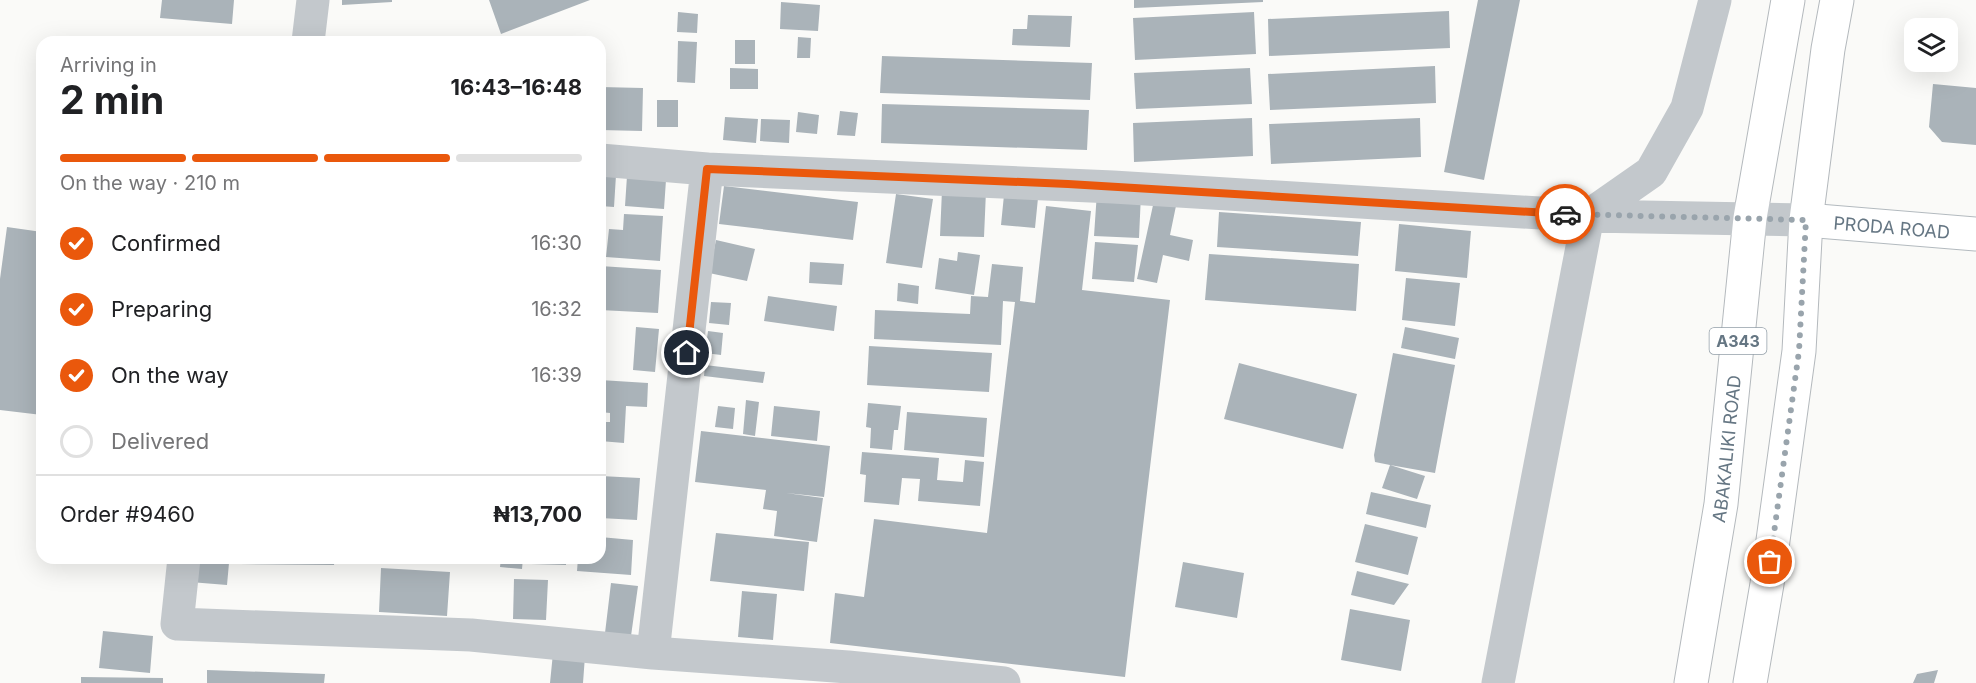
<!DOCTYPE html>
<html lang="en">
<head>
<meta charset="utf-8">
<style>
  body { margin:0; font-family:Inter,sans-serif; background:#f6f6f6; color:#202124; height:100vh; display:flex; flex-direction:column; font-size:22px; white-space:nowrap }
  * { box-sizing:border-box; margin:0 }
  p { font-size:20px; color:#757577 }
  .icon { flex:none; width:33px; height:33px; fill:none; stroke:currentColor; stroke-width:2; stroke-linecap:round; stroke-linejoin:round }
  .map { position:relative; flex:1; overflow:hidden }
  .sheet { position:absolute; left:36px; top:36px; width:570px; height:528px; display:flex; flex-direction:column; background:#fff; border-radius:18px; box-shadow:0 6px 24px #0002 }
  .sheet>* { flex:none }
  .controls { position:absolute; left:1904px; top:18px; display:grid; gap:12px }
  .controls a { display:grid; place-items:center; width:54px; height:54px; border-radius:12px; background:#fff; box-shadow:0 6px 24px #0002; font-size:30px }
  .pin { position:absolute; display:grid; place-items:center; width:51px; height:51px; color:#fff; margin:-26px; border:3px solid #fff; border-radius:50%; box-shadow:0 2px 6px #0007 }
  .courier { position:absolute; display:grid; place-items:center; width:60px; height:60px; margin:-30px; border:4px solid #ea580c; border-radius:50%; background:#fff; color:#222; box-shadow:0 2px 8px #0007 }
  .headline em { font-style:normal; font-weight:700 }
  .headline div { display:flex; flex-direction:column-reverse }
  .headline { display:flex; align-items:center; justify-content:space-between; height:102px; padding:0 24px }
  h1 { font-size:39px; font-weight:700; line-height:45px }
  .bar { display:grid; grid-template-columns:repeat(4,1fr); gap:9px 6px; align-content:center; height:72px; padding:0 24px }
  .bar i { height:8px; border-radius:4px; background:#e0e0e0 }
  .bar .active { background:#ea580c }
  .bar p { grid-column:span 4 }
  .line { display:flex; align-items:center; gap:15px; padding:0 24px; border-top:2px solid #e0e0e0 }
  .line div { flex:1 }
  ol { padding:0 24px; list-style:none }
  li { display:flex; align-items:center; gap:18px; height:66px }
  li p { margin-inline-start:auto }
  li .icon { padding:6px; border-radius:50%; background:#ea580c; color:#fff; stroke-width:4 }
  li:last-child { color:#757577 }
  li i { width:33px; height:33px; border:3px solid #e0e0e0; border-radius:50% }
  .map>svg:first-child { display:block }
  .building { fill:#aab3b9 }
  .lines { fill:none; stroke-linecap:round; stroke-linejoin:round }
  .secondary-casing { stroke:#b3babf; stroke-width:35 }
  .trunk-casing { stroke:#b4b9bd; stroke-width:35 }
  .minor { stroke:#c3c8cc; stroke-width:33 }
  .secondary { stroke:#fff; stroke-width:33 }
  .trunk { stroke:#fff; stroke-width:33 }
  .done { stroke:#99a4ac; stroke-width:6; stroke-dasharray:0 10.8 }
  .route { stroke:#ea580c; stroke-width:8 }
  .labels { text-anchor:middle; dominant-baseline:central; stroke-width:6; stroke-linejoin:round; paint-order:stroke }
  .shield { fill:#fff; stroke:#939fa8; stroke-width:1.5 }
  .shield-label { font-size:16px; font-weight:bold; fill:#657683 }
  .street-label { font-size:18px; fill:#657683; stroke:#fff }
</style>
</head>
<body>
<div class="map">
<svg width="1976" height="683" viewBox="0 0 1976 683">
  <rect width="100%" height="100%" fill="#fafaf8"/>
  <!-- building -->
  <path class="building" d="M162 0H234L232 24 160 18Z
    M342 0H392V2L342 5Z
    M489 0H590L501 34Z
    M1134 0H1263V2L1134 8Z
    M1478 0H1520L1484 180 1444 172Z
    M781 2 820 5 818 31 780 29Z
    M1449 11 1450 48 1269 56 1268 19Z
    M678 12 698 14 697 33 677 32Z
    M1254 12 1256 54 1135 60 1133 18Z
    M1028 15 1072 16 1070 47 1012 45 1013 29H1027Z
    M798 37 811 38 810 58H797Z
    M735 40H755V64H735Z
    M678 41 697 42 695 83 677 82Z
    M882 56 1092 63 1090 100 880 93Z
    M1435 66 1436 103 1270 110 1268 74Z
    M730 68 758 69V89H730Z
    M1250 68 1252 104 1136 109 1134 73Z
    M1933 84 1976 88V145L1942 142 1929 127Z
    M600 87 643 88 642 131 600 130Z
    M657 100H678V127H657Z
    M882 104 1089 110 1087 150 881 143Z
    M840 111 858 113 855 136 837 135Z
    M798 112 819 115 817 134 796 132Z
    M725 117 758 119 756 143 723 140Z
    M1252 118 1253 156 1134 162 1133 123Z
    M1420 118 1421 157 1271 164 1269 124Z
    M761 119 790 120 789 143 760 141Z
    M600 174 616 175 614 207 600 206Z
    M627 176 666 180 664 209 625 206Z
    M724 186 858 202 853 240 719 224Z
    M942 190 986 191 984 237 940 236Z
    M1097 192 1141 194 1139 238 1094 236Z
    M896 194 933 199 922 268 886 263Z
    M1004 195 1038 198 1035 228 1001 225Z
    M1155 196 1177 201 1170 235 1193 240 1189 261 1163 255 1157 283 1137 279Z
    M1046 206 1091 211 1082 290 1170 300 1125 677 830 643 835 593 864 597 874 519 987 533 1015 302 1003 301 1001 345 874 339 875 310 970 314 971 296 988 297 992 264 1023 267 1020 301 1035 303Z
    M1219 212 1361 222 1358 256 1217 247Z
    M624 214 663 216 660 261 606 257 609 229 623 230Z
    M1399 224 1471 231 1467 278 1395 271Z
    M7 227 42 232V415L0 410V279Z
    M716 240 755 249 747 281 709 273Z
    M1095 242 1138 245 1134 282 1092 279Z
    M958 252 980 255 974 295 935 289 939 258 957 261Z
    M1209 254 1359 264 1356 311 1205 300Z
    M810 262 844 264 842 285 809 283Z
    M600 266 661 270 658 313 600 310Z
    M1406 278 1460 283 1455 326 1402 320Z
    M898 283 919 286 918 304 897 301Z
    M768 296 837 306 834 331 764 321Z
    M711 302 731 303 729 325 709 323Z
    M636 327 659 329 655 372 633 370Z
    M1405 327 1459 338 1455 359 1401 348Z
    M708 331 723 333 721 355 705 353Z
    M869 346 992 353 989 392 867 385Z
    M1393 353 1455 365 1435 473 1390 465 1425 476 1417 499 1382 488 1390 465 1375 462 1374 455Z
    M1239 363 1357 394 1343 449 1224 419Z
    M705 365 765 372 763 383 704 376Z
    M600 380 648 383 647 407 626 406 624 443 600 441V422H610V413L600 412Z
    M746 400 759 402 755 436 743 434Z
    M868 403 901 406 898 430H894L892 450 870 448 871 428 866 427Z
    M718 406 735 408 733 429 715 427Z
    M774 406 820 411 817 441 771 436Z
    M907 412 987 418 984 457 904 450Z
    M701 431 830 446 824 497 786 493 823 498 817 542 774 536 777 511 763 509 766 490 695 482Z
    M862 452 939 458 937 480 963 482 965 460 984 462 980 506 918 501 920 479 902 478 899 505 864 502 866 475 860 474Z
    M600 476 640 478 637 520 600 518Z
    M1371 492 1431 505 1426 528 1366 514Z
    M1365 524 1418 537 1408 575 1355 562Z
    M716 533 809 542 804 591 710 581Z
    M600 537 633 540 631 575 577 571 578 558H600Z
    M107 558H167V564L107 563Z
    M240 558H335L334 565 240 564Z
    M501 558H523L522 569 500 567Z
    M532 558H566V565L531 564Z
    M192 560 229 563 227 585 190 582Z
    M1183 562 1244 573 1237 618 1175 607Z
    M381 568 450 572 447 616 379 612Z
    M1357 571 1409 584 1394 605 1351 595Z
    M514 579 548 580 546 620 513 619Z
    M611 583 638 586 631 636 605 633Z
    M742 591 777 594 773 640 738 637Z
    M1350 609 1410 620 1401 671 1341 660Z
    M103 631 153 636 150 673 99 668Z
    M553 653 585 656 583 683H550Z
    M207 670 325 674 324 683H207Z
    M1938 670 1934 683H1913L1917 674Z
    M81 677 163 678V683H81Z"/>
  <g class="lines">
    <defs>
      <g id="secondary">
        <path id="s1" d="M1806 220 1976 234"/>
      </g>
      <g id="trunk">
        <path id="s2" d="M1691 683 1721 504 1750 218 1788 0"/>
        <path d="M1750 683 1767 584 1799 351 1806 220 1828 49 1837 0"/>
      </g>
    </defs>
    <!-- secondary casing -->
    <use href="#secondary" class="secondary-casing"/>
    <!-- trunk casing -->
    <use href="#trunk" class="trunk-casing"/>
    <!-- minor -->
    <path class="minor" d="M308 42 313 0
      M600 160 707 169 1113 187 1588 216 1806 220
      M184 558 177 624 471 635 653 653 848 667 1004 683
      M653 653 707 169
      M1498 683 1588 216 1651 172 1687 108 1715 0"/>
    <!-- secondary -->
    <use href="#secondary" class="secondary"/>
    <!-- trunk -->
    <use href="#trunk" class="trunk"/>
  </g>
  <g class="lines">
    <!-- done -->
    <path class="done" d="M1565 214 1806 220 1799 351 1770 562"/>
    <!-- route -->
    <path class="route" d="M687 353 707 169 1068 184 1565 214"/>
  </g>
  <g class="labels">
    <!-- shield labels -->
    <rect class="shield" x="1709.5" y="328" width="57" height="26" rx="4.5"/>
    <g class="shield-label">
      <text x="1738" y="341">A343</text>
    </g>
    <!-- street labels -->
    <g class="street-label">
      <text stroke="none"><textPath href="#s1" startOffset="86">PRODA ROAD</textPath></text>
      <text stroke="none"><textPath href="#s2" startOffset="237">ABAKALIKI ROAD</textPath></text>
    </g>
  </g>
</svg>
<div class="controls">
<a><svg class="icon" aria-label="layers" viewBox="0 0 24 24"><path d="M12 4l9 5-9 5-9-5zM3 14l9 5 9-5"/></svg></a>
</div>
<div class="pin" style="left:1770px;top:562px;background:#ea580c"><svg class="icon" aria-label="bag" viewBox="0 0 24 24"><path d="M5 8h14l-1 12H6zM9 8a3 3 0 0 1 6 0"/></svg></div>
<div class="pin" style="left:687px;top:353px;background:#1f2937"><svg class="icon" aria-label="home" viewBox="0 0 24 24"><path d="M3 11l9-7 9 7M6 9v11h12V9"/></svg></div>
<div class="courier" style="left:1565px;top:214px"><svg class="icon" aria-label="car" viewBox="0 0 24 24"><path d="M5 17H2v-5l4-1 3-4h7l3 4 3 1v5h-3M9 17h6M6 11h13"/><circle cx="7" cy="17" r="2"/><circle cx="17" cy="17" r="2"/></svg></div>
<section class="sheet">
<div class="headline"><div><h1>2 min</h1><p>Arriving in</p></div><em>16:43–16:48</em></div>
<div class="bar"><i class="active"></i><i class="active"></i><i class="active"></i><i></i><p>On the way · 210 m</p></div>
<ol>
<li><svg class="icon" aria-label="check" viewBox="0 0 24 24"><path d="M5 12l5 5 9-10"/></svg>Confirmed<p>16:30</p></li>
<li><svg class="icon" aria-label="check" viewBox="0 0 24 24"><path d="M5 12l5 5 9-10"/></svg>Preparing<p>16:32</p></li>
<li><svg class="icon" aria-label="check" viewBox="0 0 24 24"><path d="M5 12l5 5 9-10"/></svg>On the way<p>16:39</p></li>
<li><i></i>Delivered</li>
</ol>
<div class="line" style="height:78px"><div>Order #9460</div><b>₦13,700</b></div>
</section>
</div>
</body>
</html>
